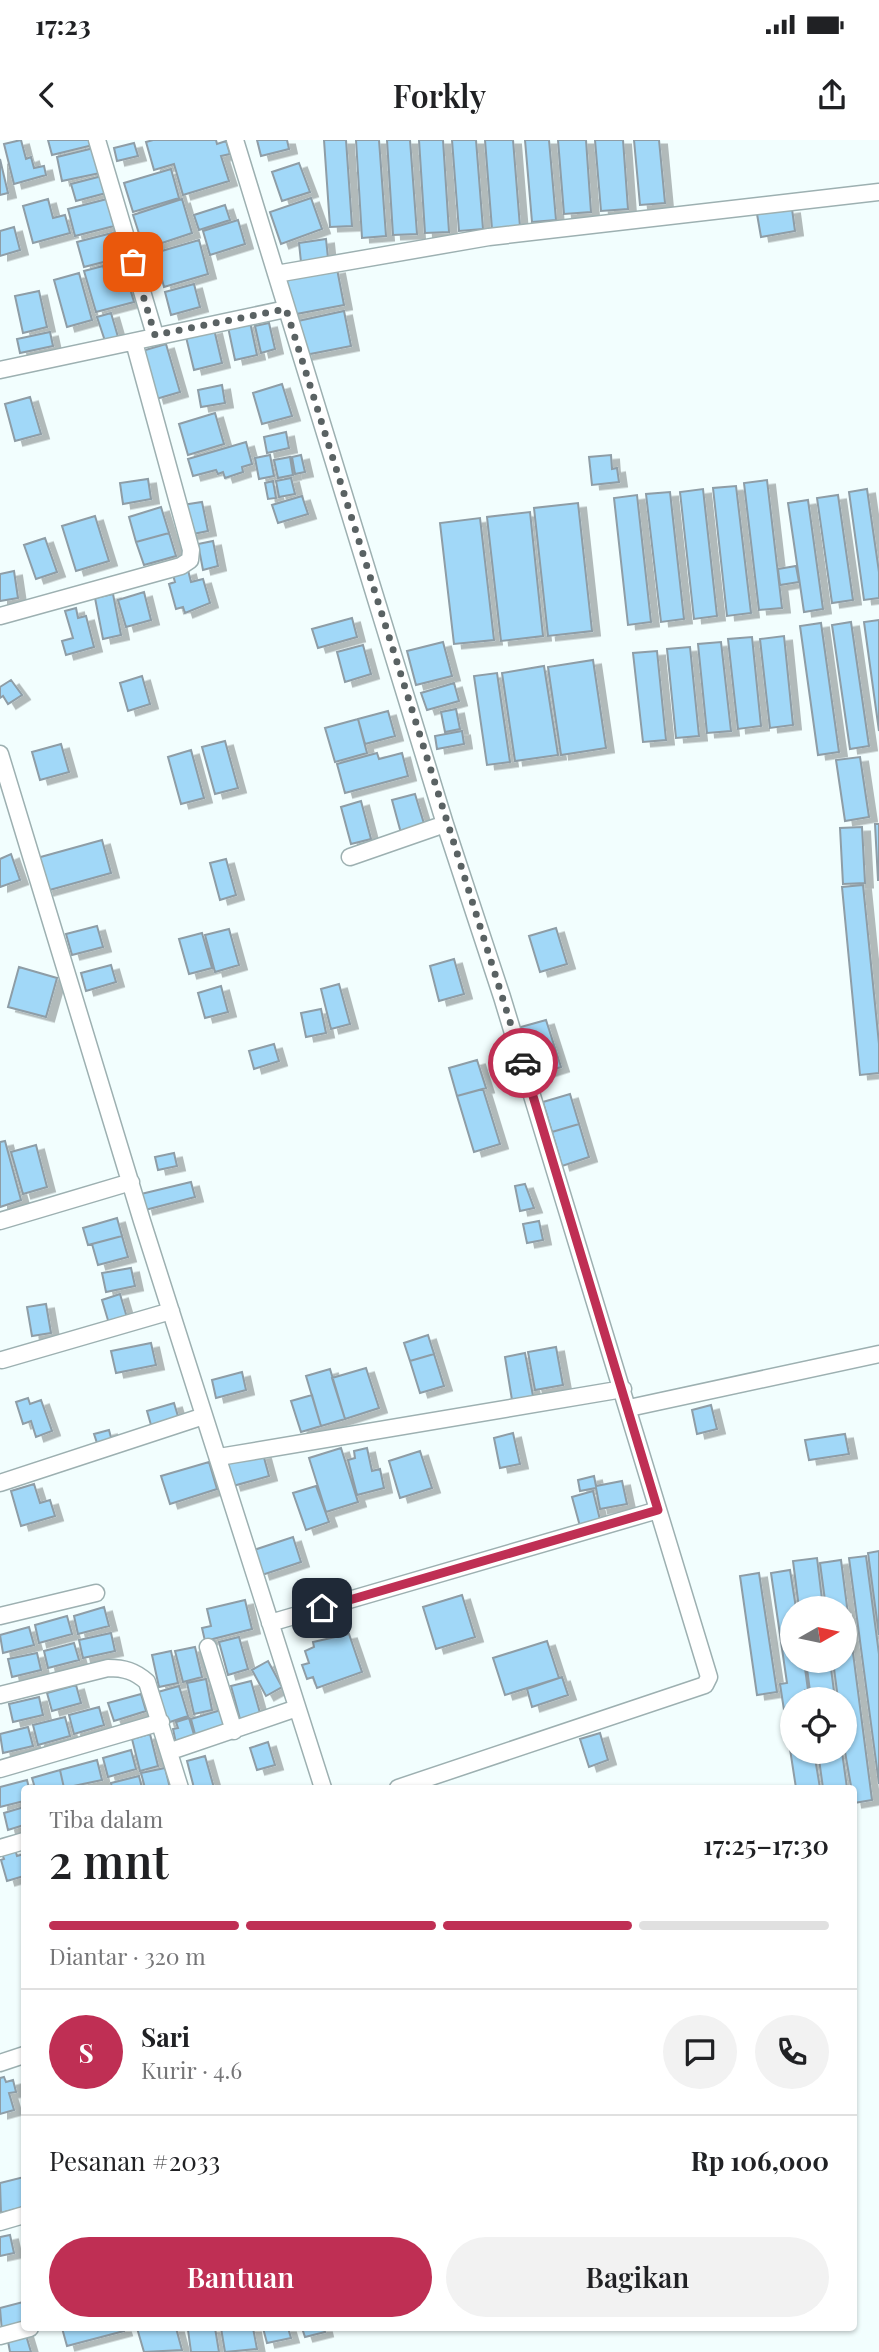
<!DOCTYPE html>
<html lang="id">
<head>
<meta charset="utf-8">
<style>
  body { margin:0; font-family:"Playfair Display",serif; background:#f2f2f2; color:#202124; height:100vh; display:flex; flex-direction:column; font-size:26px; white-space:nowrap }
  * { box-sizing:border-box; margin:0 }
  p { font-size:23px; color:#757577 }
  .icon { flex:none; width:38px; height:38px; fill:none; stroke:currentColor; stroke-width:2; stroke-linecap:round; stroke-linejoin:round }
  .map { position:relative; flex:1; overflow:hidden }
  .details { position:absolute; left:21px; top:1645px; width:836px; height:546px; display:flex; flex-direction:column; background:#fff; border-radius:7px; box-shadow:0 2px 5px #0004 }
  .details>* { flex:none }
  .needle { width:46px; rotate:81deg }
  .buttons { position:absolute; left:780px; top:1456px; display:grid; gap:14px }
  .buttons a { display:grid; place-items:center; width:77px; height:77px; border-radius:50%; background:#fff; box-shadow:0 2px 5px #0004; font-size:35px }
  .pin { position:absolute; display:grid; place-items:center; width:60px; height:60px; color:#fff; margin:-30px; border-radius:14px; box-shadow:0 4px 10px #0006 }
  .courier { position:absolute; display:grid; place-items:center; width:70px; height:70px; margin:-35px; border:5px solid #bf2f54; border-radius:50%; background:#fff; color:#222; box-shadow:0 2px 9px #0007 }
  .summary em { font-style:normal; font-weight:600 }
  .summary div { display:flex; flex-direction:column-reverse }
  .summary { display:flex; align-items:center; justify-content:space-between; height:119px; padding:0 28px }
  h1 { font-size:46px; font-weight:600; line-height:52px }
  .bar { display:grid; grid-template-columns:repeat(4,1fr); gap:10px 7px; align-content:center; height:84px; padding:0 28px }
  .bar i { height:9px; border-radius:5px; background:#e0e0e0 }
  .bar .selected { background:#bf2f54 }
  .bar p { grid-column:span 4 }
  .line { display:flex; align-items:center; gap:18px; padding:0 28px; border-top:2px solid #e0e0e0 }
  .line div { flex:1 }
  .round { display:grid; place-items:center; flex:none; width:74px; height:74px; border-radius:37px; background:#f2f2f2 }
  .button { display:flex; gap:14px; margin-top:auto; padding:14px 28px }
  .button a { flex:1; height:80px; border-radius:42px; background:#bf2f54; color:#fff; font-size:28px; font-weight:600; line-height:80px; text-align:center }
  .button a+a { background:#f2f2f2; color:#202124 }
  .status { display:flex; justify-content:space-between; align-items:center; height:49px; padding:0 35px; background:#fff; direction:ltr }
  .status svg { height:19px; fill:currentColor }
  header { display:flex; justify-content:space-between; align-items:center; height:91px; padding:0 28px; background:#fff; font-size:32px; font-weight:600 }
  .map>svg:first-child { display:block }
  .building { fill:#a1d8f8; stroke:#8e9da6; stroke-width:2; filter:url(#shadow) }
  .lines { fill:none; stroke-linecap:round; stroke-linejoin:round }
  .street-casing { stroke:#9db0b1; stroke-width:19 }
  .street { stroke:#fff; stroke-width:16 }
  .done { stroke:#5a6263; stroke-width:7; stroke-dasharray:0 12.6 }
  .route { stroke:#bf2f54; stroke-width:9 }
</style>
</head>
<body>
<div class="status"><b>17:23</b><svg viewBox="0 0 49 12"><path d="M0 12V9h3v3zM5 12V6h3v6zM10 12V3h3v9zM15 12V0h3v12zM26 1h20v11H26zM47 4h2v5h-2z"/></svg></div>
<header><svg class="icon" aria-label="back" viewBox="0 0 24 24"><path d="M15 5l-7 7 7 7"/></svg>Forkly<svg class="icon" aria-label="share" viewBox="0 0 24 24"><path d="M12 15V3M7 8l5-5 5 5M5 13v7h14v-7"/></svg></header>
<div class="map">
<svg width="879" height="2212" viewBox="0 0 879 2212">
  <defs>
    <filter id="shadow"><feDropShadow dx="8" dy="4.5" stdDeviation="0" flood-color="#0004"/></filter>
  </defs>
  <rect width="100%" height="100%" fill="#f2fefe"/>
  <!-- building -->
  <path class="building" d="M21 0 26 19 31 17 34 28 44 26 46 35 14 44 4 4Z
    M48 0H92L93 5 52 15Z
    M153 0H216L217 4 226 1 230 14 221 16 229 41 183 55 174 24 154 30 146 2Z
    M257 0H287L289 9 261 16Z
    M324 0H346L352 86 330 87Z
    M356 0H379L386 96 362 98Z
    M387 0H410L417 94 393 95Z
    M419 0H443L449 92 425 93Z
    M452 0H476L483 89 459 91Z
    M485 0H513L520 87 492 89Z
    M525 0H549L556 80 532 82Z
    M558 0H586L591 72 564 74Z
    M595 0H623L628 69 601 71Z
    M634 0H659L665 63 640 65Z
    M134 3 138 16 117 21 114 8Z
    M94 8 100 33 62 41 57 17Z
    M0 19 8 53 0 55Z
    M299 23 310 52 282 61 272 32Z
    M171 29 179 58 133 72 124 43Z
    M102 36 106 53 76 61 71 44Z
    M311 58 322 89 281 104 270 72Z
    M48 59 53 78 65 75 70 93 33 103 23 66Z
    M107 59 114 86 75 96 68 69Z
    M182 59 192 93 144 109 133 75Z
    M225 65 230 80 199 90 194 75Z
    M792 69 795 91 761 97 757 74Z
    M238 80 245 104 210 115 203 91Z
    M14 87 20 110 0 116V91Z
    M116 92 123 117 84 127 77 102Z
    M326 99 328 118 301 122 299 103Z
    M199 100 208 134 164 147 155 113Z
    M103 126 107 138 125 132 134 162 96 172 84 131Z
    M337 129 344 165 291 175 284 139Z
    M79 133 92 180 67 187 54 140Z
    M194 144 200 167 171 175 165 152Z
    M39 151 47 187 23 193 15 156Z
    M344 171 351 206 305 215 298 181Z
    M111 173 118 197 105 201 97 177Z
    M250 182 257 215 235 220 228 187Z
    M269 183 275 209 261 213 255 186Z
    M214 189 222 223 194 230 186 197Z
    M50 192 53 206 20 213 17 199Z
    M166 204 180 252 156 259 142 211Z
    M282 244 292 276 262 284 253 253Z
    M222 245 225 263 201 267 198 250Z
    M30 257 41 294 15 301 5 264Z
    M215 273 224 304 188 315 179 284Z
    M286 292 289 308 267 313 264 297Z
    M246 302 252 324 242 327 243 332 225 338 223 332 218 334 216 330 193 336 188 319Z
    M270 315 274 336 259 339 255 318Z
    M301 315 305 332 295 334 292 317Z
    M611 315 612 329 617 328 619 342 592 345 589 317Z
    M290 317 293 335 278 338 274 320Z
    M291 338 295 354 279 357 276 341Z
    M148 339 151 359 123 364 120 343Z
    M767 340 782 468 759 470 744 343Z
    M273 341 276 358 268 359 265 343Z
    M736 346 751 473 727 476 713 348Z
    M703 349 717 476 694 479 680 352Z
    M867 349 879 432V458L864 460 849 352Z
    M670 352 684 479 661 482 646 354Z
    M637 355 651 482 628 485 614 358Z
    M838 355 853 460 832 463 817 358Z
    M302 356 308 374 278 383 272 365Z
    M808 360 823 469 804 472 788 363Z
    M202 362 208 391 188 395 182 365Z
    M578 363 592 491 548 496 534 368Z
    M161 367 169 393 136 402 129 377Z
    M530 372 543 496 501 501 487 377Z
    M95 376 109 421 76 431 62 386Z
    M480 378 494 500 454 504 440 383Z
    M169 393 176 416 144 425 136 402Z
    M45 398 57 432 36 439 24 405Z
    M213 401 218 426 203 430 198 404Z
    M796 426 799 442 780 445 778 429Z
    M188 430 191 442 203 439 210 463 185 473 183 467 176 469 169 444 175 442 173 435Z
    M14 431 18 458 0 461V434Z
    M144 452 151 480 126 487 118 460Z
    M113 454 121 495 103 499 95 458Z
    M76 468 78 478 86 476 94 507 66 515 62 501 73 498 65 471Z
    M352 478 357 497 318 508 312 489Z
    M879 480V591L864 482Z
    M851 482 869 606 850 609 832 485Z
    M821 483 839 612 818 615 800 486Z
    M784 496 793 585 770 588 760 499Z
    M752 497 761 586 738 589 728 499Z
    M443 502 452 536 416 545 407 511Z
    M721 502 731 591 707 593 698 504Z
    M363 505 371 534 345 542 337 512Z
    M690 507 699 596 676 598 667 509Z
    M657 511 666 600 643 602 633 513Z
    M593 520 606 608 561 615 548 527Z
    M544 526 558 615 515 621 502 533Z
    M497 533 510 622 487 625 474 536Z
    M142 536 150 564 128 571 120 543Z
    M11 540 22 555 8 564 3 556 0 558V547Z
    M454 543 459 561 427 570 421 553Z
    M456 569 460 589 445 592 441 572Z
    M388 571 395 596 365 604 358 579Z
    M358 579 367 613 335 622 325 588Z
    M462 591 464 604 437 609 435 596Z
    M225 601 238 648 215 654 202 607Z
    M61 604 69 632 40 640 32 612Z
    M191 610 204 658 181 664 168 617Z
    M377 613 379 619 402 613 408 636 345 653 337 624Z
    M860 617 869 677 845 681 836 620Z
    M415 654 425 687 401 693 392 660Z
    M361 661 371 699 351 704 341 667Z
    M875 684H879V740H878Z
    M862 687 865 743 843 744 840 688Z
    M102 700 111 733 46 751 37 718Z
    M11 714 20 740 0 747V719Z
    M226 719 236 755 220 760 210 723Z
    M863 745 879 904V933L860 935 842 747Z
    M97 786 103 807 72 815 66 794Z
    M556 788 567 824 540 832 529 796Z
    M229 789 239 825 215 832 205 795Z
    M202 793 212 828 189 834 179 799Z
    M454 819 464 854 439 861 430 826Z
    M111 825 116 842 86 851 81 833Z
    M19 827 57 838 46 877 8 867Z
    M339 844 350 884 331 889 321 849Z
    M221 846 228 872 205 878 198 853Z
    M321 869 326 893 306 897 301 873Z
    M546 880 561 927 536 935 521 887Z
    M274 904 279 921 254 929 249 911Z
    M477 920 486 948 457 956 449 928Z
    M483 949 500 1004 474 1012 457 956Z
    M570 954 579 984 552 992 543 962Z
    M579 984 589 1017 562 1026 552 992Z
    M5 1001 21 1060 0 1067V1002Z
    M36 1005 47 1047 23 1054 11 1012Z
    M174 1013 177 1026 158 1030 155 1017Z
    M191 1042 195 1057 145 1070 141 1054Z
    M525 1044 534 1068 520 1071 515 1046Z
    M117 1078 122 1096 88 1105 83 1088Z
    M539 1081 543 1100 527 1103 523 1084Z
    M122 1096 128 1117 98 1125 92 1104Z
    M131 1128 135 1146 106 1152 102 1133Z
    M120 1154 128 1181 110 1187 102 1160Z
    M46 1164 51 1193 32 1196 27 1167Z
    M428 1195 434 1214 410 1221 404 1203Z
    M151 1203 156 1225 116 1233 111 1211Z
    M556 1207 563 1245 535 1250 528 1212Z
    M525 1213 533 1256 512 1260 505 1217Z
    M434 1214 444 1246 420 1253 410 1221Z
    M366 1228 379 1268 345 1279 332 1238Z
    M330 1229 345 1279 321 1286 306 1236Z
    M242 1232 246 1250 216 1258 212 1240Z
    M312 1255 321 1286 301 1292 291 1261Z
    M28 1258 30 1264 41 1260 52 1291 36 1297 31 1281 23 1284 16 1262Z
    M174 1263 180 1283 153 1292 147 1271Z
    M711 1265 717 1289 697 1294 692 1270Z
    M109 1290 113 1305 99 1309 94 1294Z
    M513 1293 520 1324 500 1328 494 1298Z
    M845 1294 849 1314 809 1320 805 1300Z
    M341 1308 358 1362 326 1372 309 1318Z
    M367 1308 372 1331 380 1329 384 1348 357 1355 348 1320 355 1318 354 1311Z
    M420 1311 432 1348 400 1358 389 1321Z
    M263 1314 269 1336 233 1346 226 1324Z
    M209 1322 217 1349 170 1364 161 1336Z
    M594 1336 596 1346 622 1341 627 1364 600 1369 596 1348 580 1351 578 1340Z
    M34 1344 40 1363 50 1360 55 1376 21 1386 11 1351Z
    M316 1346 329 1382 306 1390 293 1353Z
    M593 1351 601 1384 581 1390 572 1357Z
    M293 1397 301 1422 262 1435 254 1410Z
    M879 1411V1495L868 1413Z
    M866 1416 879 1514V1644L849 1418Z
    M817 1418 823 1468H799L793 1421Z
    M841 1420 872 1660 854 1663 845 1612V1559H838L833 1521H845V1468H826L820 1423Z
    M790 1430 796 1468H793V1521H804L808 1550H805L806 1559H793V1612H814L820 1648H796L780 1544 787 1543 771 1433Z
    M759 1433 777 1552 757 1555 740 1436Z
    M462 1455 475 1497 436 1509 423 1467Z
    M245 1460 252 1489 205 1501 202 1488 211 1486 207 1469Z
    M104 1467 109 1486 78 1494 74 1476Z
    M67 1476 72 1494 39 1503 35 1485Z
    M29 1487 34 1505 3 1513 0 1495Z
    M111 1493 115 1511 83 1518 79 1500Z
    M349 1494 362 1532 317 1548 313 1537 307 1539 302 1525 309 1523 305 1511 314 1507 313 1502Z
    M239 1497 248 1529 228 1535 219 1502Z
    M547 1501 559 1538 505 1555 493 1518Z
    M74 1503 79 1520 48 1528 44 1511Z
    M195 1507 202 1537 183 1542 175 1511Z
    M171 1511 178 1543 159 1547 152 1515Z
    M37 1513 41 1530 12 1537 8 1519Z
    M268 1521 282 1547 266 1556 252 1530Z
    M806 1521H830L835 1559H811Z
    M562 1537 568 1555 532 1567 527 1549Z
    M206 1539 212 1570 194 1574 187 1543Z
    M251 1541 260 1573 240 1579 231 1546Z
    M76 1545 81 1563 52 1571 47 1553Z
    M179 1546 188 1576 167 1583 158 1552Z
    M141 1554 146 1571 114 1581 108 1563Z
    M39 1557 43 1575 13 1582 9 1564Z
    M99 1567 104 1585 74 1594 69 1575Z
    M221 1570 226 1589 196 1598 191 1579Z
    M65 1577 70 1596 38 1605 33 1585Z
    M189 1578 195 1598 176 1603 173 1589 178 1588 176 1582Z
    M28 1587 33 1606 3 1613 0 1594Z
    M600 1593 608 1620 589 1627 580 1599Z
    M150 1594 158 1626 140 1631 132 1599Z
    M268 1602 275 1625 257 1630 250 1608Z
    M131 1610 136 1629 108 1637 103 1618Z
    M818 1612H842L847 1648H823Z
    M205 1616 214 1648H194L187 1621Z
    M97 1620 102 1640 64 1648 60 1630Z
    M165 1628 170 1648H145L141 1633Z
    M60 1630 64 1648H35L32 1638Z
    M139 1636 142 1648H112L111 1643Z
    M27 1640 29 1648H24V1661L0 1667V1647Z
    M24 1667V1685L8 1690 4 1673Z
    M15 1709 17 1716 24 1714V1736L7 1741 1 1720 4 1719 2 1714Z
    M4 1937 6 1942 13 1940 16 1952 9 1953 14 1970 0 1974V1938Z
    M24 2037V2067L1 2073 0 2043Z
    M10 2095 14 2113 0 2116V2097Z
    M23 2162 24 2186 2 2192 0 2168Z
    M62 2188H123L124 2191 67 2206Z
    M137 2188H176L182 2210 144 2212Z
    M215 2188 219 2212H191L188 2190Z
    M221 2188H253L257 2209 225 2212Z
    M263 2188H288L291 2198 267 2203Z
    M302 2188H324L325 2192 305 2197Z
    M25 2192 31 2212H10L7 2196Z"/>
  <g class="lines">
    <defs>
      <path id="street" d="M97 0 155 195
        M235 0 445 684 502 857 709 1537 705 1545 398 1648
        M276 134 489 97 879 52
        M0 230 286 169
        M0 476 181 426 190 420 191 410 134 202
        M0 614 142 1081 323 1648
        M350 717 445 684
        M0 1081 131 1042
        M2 1220 171 1171
        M629 1268 879 1214
        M219 1317 623 1249
        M0 1343 204 1276
        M0 1476 96 1453
        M270 1483 658 1370
        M208 1507 234 1591
        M0 1555 108 1528C124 1528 135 1531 147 1542L180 1648
        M171 1611 297 1568
        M0 1629 161 1582
        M0 1708 24 1701
        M0 1923 24 1915
        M0 2082 24 2075
        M0 2196 30 2188"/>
    </defs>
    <!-- street casing -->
    <use href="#street" class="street-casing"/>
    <!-- street -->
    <use href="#street" class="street"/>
  </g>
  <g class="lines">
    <!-- done -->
    <path class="done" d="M133 122 155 195 286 169 523 923"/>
    <!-- route -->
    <path class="route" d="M322 1468 658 1370 523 923"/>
  </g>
</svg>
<div class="buttons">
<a><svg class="needle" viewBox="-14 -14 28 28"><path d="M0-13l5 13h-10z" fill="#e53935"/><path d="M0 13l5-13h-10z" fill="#757577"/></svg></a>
<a><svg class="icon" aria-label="locate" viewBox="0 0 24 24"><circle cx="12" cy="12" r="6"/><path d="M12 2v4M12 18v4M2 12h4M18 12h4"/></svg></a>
</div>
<div class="pin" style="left:133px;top:122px;background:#ea580c"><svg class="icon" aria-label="bag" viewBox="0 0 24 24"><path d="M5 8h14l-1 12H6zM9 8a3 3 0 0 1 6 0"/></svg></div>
<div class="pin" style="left:322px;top:1468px;background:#1f2937"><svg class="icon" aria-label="home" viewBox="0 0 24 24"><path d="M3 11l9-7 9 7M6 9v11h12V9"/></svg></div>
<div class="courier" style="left:523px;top:923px"><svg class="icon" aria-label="car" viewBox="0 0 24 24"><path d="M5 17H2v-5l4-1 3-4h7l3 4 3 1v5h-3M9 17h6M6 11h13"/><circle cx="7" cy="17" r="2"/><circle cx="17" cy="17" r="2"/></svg></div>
<section class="details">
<div class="summary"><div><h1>2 mnt</h1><p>Tiba dalam</p></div><em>17:25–17:30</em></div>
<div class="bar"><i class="selected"></i><i class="selected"></i><i class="selected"></i><i></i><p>Diantar · 320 m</p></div>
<div class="line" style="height:126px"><b class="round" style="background:#bf2f54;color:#fff">S</b><div><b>Sari</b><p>Kurir · 4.6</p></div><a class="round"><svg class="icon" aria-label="chat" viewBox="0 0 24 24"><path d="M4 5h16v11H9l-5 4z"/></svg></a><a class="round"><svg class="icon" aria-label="phone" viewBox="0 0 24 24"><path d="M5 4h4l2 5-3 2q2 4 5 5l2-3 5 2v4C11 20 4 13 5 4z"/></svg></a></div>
<div class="line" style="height:91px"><div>Pesanan #2033</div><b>Rp 106,000</b></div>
<div class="button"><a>Bantuan</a><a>Bagikan</a></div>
</section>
</div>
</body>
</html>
